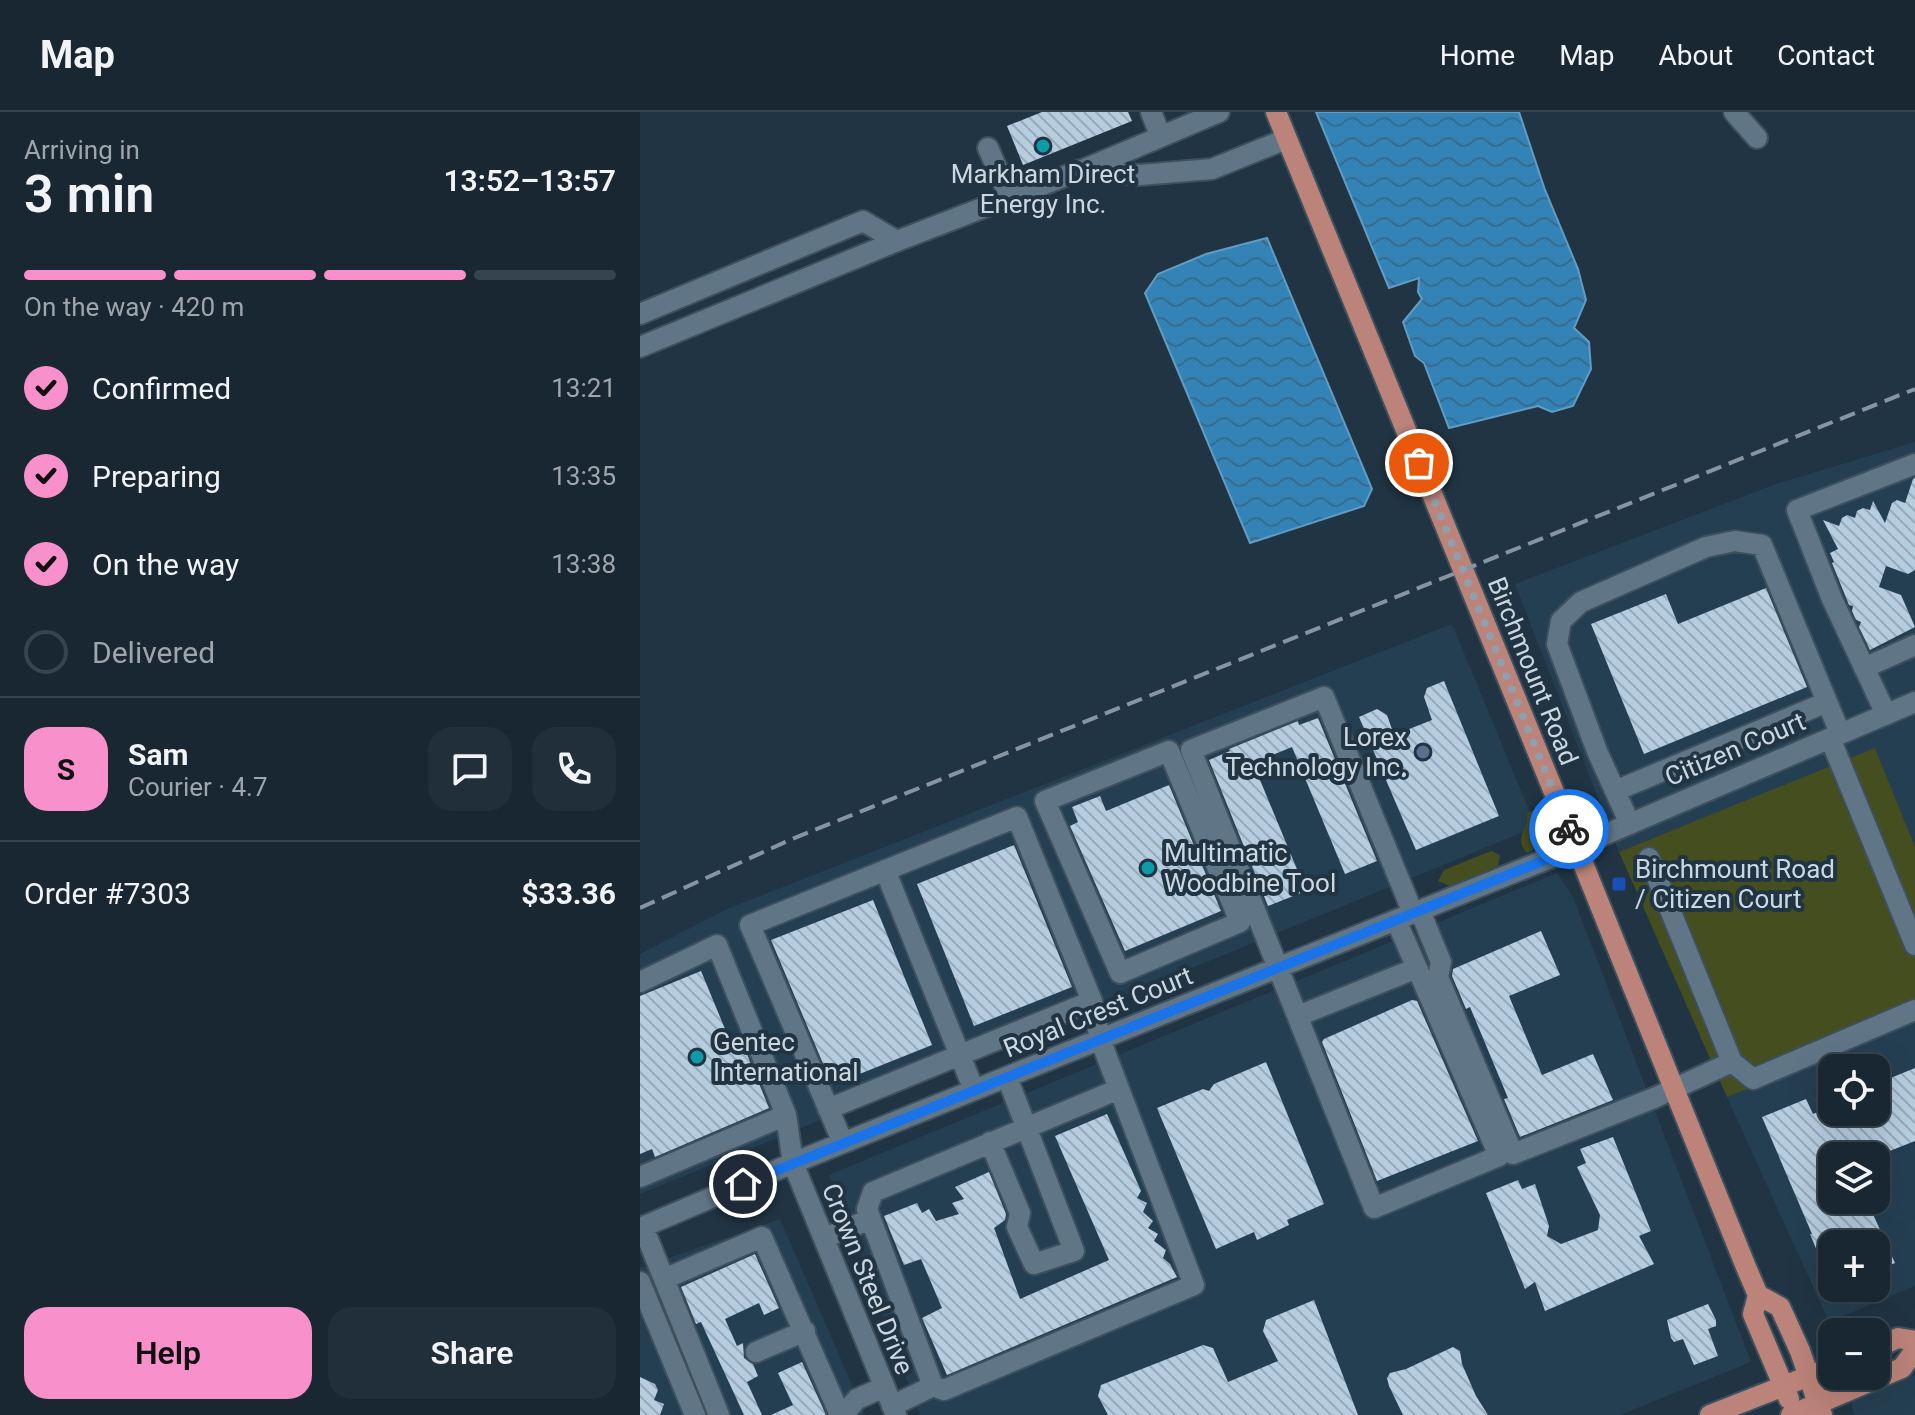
<!DOCTYPE html>
<html lang="en">
<head>
<meta charset="utf-8">
<style>
  body { margin:0; font-family:Roboto,sans-serif; background:#212f3a; color:#f1f3f6; height:100vh; display:flex; flex-direction:column; font-size:30px; white-space:nowrap }
  * { box-sizing:border-box; margin:0 }
  p { font-size:26px; color:#9fa5ac }
  .icon { flex:none; width:44px; height:44px; fill:none; stroke:currentColor; stroke-width:2; stroke-linecap:round; stroke-linejoin:round }
  .map { position:relative; flex:1; overflow:hidden }
  .panel { display:flex; flex-direction:column; background:#182732; width:640px }
  .panel>* { flex:none }
  .buttons { position:absolute; left:1178px; top:942px; display:grid; gap:16px }
  .buttons a { display:grid; place-items:center; width:72px; height:72px; border-radius:16px; background:#182732; box-shadow:0 8px 32px #0002,0 0 0 2px #36444d; font-size:40px }
  .pin { position:absolute; display:grid; place-items:center; width:68px; height:68px; color:#fff; margin:-34px; border:4px solid #fff; border-radius:50%; box-shadow:0 2px 8px #0007 }
  .courier { position:absolute; display:grid; place-items:center; width:80px; height:80px; margin:-40px; border:6px solid #1a73e8; border-radius:50%; background:#fff; color:#222; box-shadow:0 2px 10px #0007 }
  .head em { font-style:normal; font-weight:600 }
  .head div { display:flex; flex-direction:column-reverse }
  .head { display:flex; align-items:center; justify-content:space-between; height:136px; padding:0 24px }
  h1 { font-size:52px; font-weight:600; line-height:60px }
  .bar { display:grid; grid-template-columns:repeat(4,1fr); gap:12px 8px; align-content:center; height:96px; padding:0 24px }
  .bar i { height:10px; border-radius:6px; background:#36444d }
  .bar .current { background:#f890cb }
  .bar p { grid-column:span 4 }
  .line { display:flex; align-items:center; gap:20px; padding:0 24px; border-top:2px solid #36444d }
  .line div { flex:1 }
  .round { display:grid; place-items:center; flex:none; width:84px; height:84px; border-radius:24px; background:#212f3a }
  ol { padding:0 24px; list-style:none }
  li { display:flex; align-items:center; gap:24px; height:88px }
  li p { margin-inline-start:auto }
  li .icon { padding:8px; border-radius:50%; background:#f890cb; color:#111; stroke-width:4 }
  li:last-child { color:#9fa5ac }
  li i { width:44px; height:44px; border:4px solid #36444d; border-radius:50% }
  .action { display:flex; gap:16px; margin-top:auto; padding:16px 24px }
  .action a { flex:1; height:92px; border-radius:24px; background:#f890cb; color:#111; font-size:32px; font-weight:600; line-height:92px; text-align:center }
  .action a+a { background:#212f3a; color:#f1f3f6 }
  header { display:flex; align-items:center; gap:48px; box-sizing:border-box; height:112px; padding:0 40px; background:#182732; border-bottom:2px solid #36444d }
  header strong { font-size:38px }
  nav { display:flex; gap:44px; margin-inline-start:auto; font-size:28px }
  main { display:flex; flex:1; min-height:0 }
  .map>svg:first-child { display:block }
  .built { fill:#253f52; fill-rule:evenodd }
  .grass { fill:#444e1f }
  .water { fill:url(#water-waves); stroke:#619cc3; stroke-width:2 }
  .building { fill:url(#building-back-hatch) }
  .lines { fill:none; stroke-linecap:round; stroke-linejoin:round }
  .minor-casing { stroke:#3f505d; stroke-width:24 }
  .major-casing { stroke:#3f505d; stroke-width:24 }
  .minor { stroke:#607687; stroke-width:20 }
  .major { stroke:#bb8379; stroke-width:20 }
  .rail { stroke:#8695a1; stroke-width:4; stroke-dasharray:16 8; stroke-linecap:butt }
  .done { stroke:#909faa; stroke-width:8; stroke-dasharray:0 14.4 }
  .route { stroke:#1a73e8; stroke-width:10 }
  .culture-dot { fill:#0f9aa8; stroke:#203443; stroke-width:3 }
  .service-dot { fill:#5c6f8a; stroke:#203443; stroke-width:3 }
  .transit-dot { fill:#1a4fb4; stroke:#203443; stroke-width:3 }
  .labels { text-anchor:middle; dominant-baseline:central; stroke-width:8; stroke-linejoin:round; paint-order:stroke }
  .poi-label { font-size:26px; fill:#ccd8e1; stroke:#203443; text-anchor:start }
  .street-label { font-size:26px; fill:#ccd8e1; stroke:#203443 }
</style>
</head>
<body>
<header>
<strong>Map</strong>
<nav><a>Home</a><a>Map</a><a>About</a><a>Contact</a></nav>
</header>
<main>
<section class="panel">
<div class="head"><div><h1>3 min</h1><p>Arriving in</p></div><em>13:52–13:57</em></div>
<div class="bar"><i class="current"></i><i class="current"></i><i class="current"></i><i></i><p>On the way · 420 m</p></div>
<ol>
<li><svg class="icon" aria-label="check" viewBox="0 0 24 24"><path d="M5 12l5 5 9-10"/></svg>Confirmed<p>13:21</p></li>
<li><svg class="icon" aria-label="check" viewBox="0 0 24 24"><path d="M5 12l5 5 9-10"/></svg>Preparing<p>13:35</p></li>
<li><svg class="icon" aria-label="check" viewBox="0 0 24 24"><path d="M5 12l5 5 9-10"/></svg>On the way<p>13:38</p></li>
<li><i></i>Delivered</li>
</ol>
<div class="line" style="height:144px"><b class="round" style="background:#f890cb;color:#111">S</b><div><b>Sam</b><p>Courier · 4.7</p></div><a class="round"><svg class="icon" aria-label="chat" viewBox="0 0 24 24"><path d="M4 5h16v11H9l-5 4z"/></svg></a><a class="round"><svg class="icon" aria-label="phone" viewBox="0 0 24 24"><path d="M5 4h4l2 5-3 2q2 4 5 5l2-3 5 2v4C11 20 4 13 5 4z"/></svg></a></div>
<div class="line" style="height:104px"><div>Order #7303</div><b>$33.36</b></div>
<div class="action"><a>Help</a><a>Share</a></div>
</section>
<div class="map">
<svg width="1275" height="1303" viewBox="0 0 1275 1303">
  <defs>
    <pattern id="water-waves" width="16" height="10" patternUnits="userSpaceOnUse" patternTransform="scale(2)"><rect width="16" height="10" fill="#3383b6"/><path d="M0 5q4-4 8 0t8 0" fill="none" stroke="#366c8e"/></pattern>
    <pattern id="building-back-hatch" width="6" height="6" patternUnits="userSpaceOnUse" patternTransform="scale(2)"><rect width="6" height="6" fill="#b6cde0"/><path d="M-1 5l2 2M0 0l6 6M5-1l2 2" fill="none" stroke="#98aab9"/></pattern>
  </defs>
  <rect width="100%" height="100%" fill="#203443"/>
  <!-- built -->
  <path class="built" d="M1275 330V735L1235 637 979 740 875 472 1136 372Z
    M812 512 896 715 0 1082V842L87 797Z
    M917 761 933 785 1111 1250 980 1303H280L189 1063Z
    M1275 911V1174L1189 1210 1087 985ZM1192 956H1236V1000H1192ZM1192 1044H1236V1088H1192ZM1192 1132H1236V1176H1192Z
    M140 1107 225 1303H0V1156Z
    M1275 1263V1303H1214L1211 1289Z"/>
  <!-- grass -->
  <path class="grass" d="M1235 636 1275 735V911L1087 985 979 740Z
    M894 698C903 717 911 730 887 741 873 726 889 718 887 701Z
    M851 739 860 743 858 754 810 774 798 769 804 758Z"/>
  <!-- water -->
  <path class="water" d="M676 0H879L905 78 938 157 946 188 934 216 949 230 951 257 933 294 912 300 898 294 809 316 784 251 775 244 763 210 782 187 778 180 779 166 749 176Z
    M627 126 732 377 724 394 610 431 505 181 518 162 566 142Z"/>
  <!-- building -->
  <path class="building" d="M402 0H488L492 9 383 53 367 14Z
    M1275 366V458L1268 462 1246 454 1239 475 1261 483 1275 515 1230 538 1219 515 1221 510 1216 508 1212 499 1213 494 1209 493 1192 451 1194 450 1190 441 1198 437 1183 408 1199 414 1202 406 1207 403 1215 406 1217 399 1223 396 1230 398 1233 389 1245 411 1252 391 1257 388 1265 391 1273 367Z
    M1126 476 1167 575 1004 642 951 512 1026 482 1038 512Z
    M804 569 859 704 776 738 719 605 737 597 747 603 754 623 792 608 784 585 787 576Z
    M678 606 737 749 705 762 652 635 613 651 666 779 628 794 569 648 590 639 589 637 658 609 659 613Z
    M529 673 581 799 485 839 430 714 438 710 432 695 460 684 466 699Z
    M374 733 432 875 334 914 277 772Z
    M233 788 292 933 192 973 131 828Z
    M901 819 920 863 869 884 902 963 953 942 973 988 880 1025 864 987 868 986 830 895 826 897 812 864 813 857Z
    M61 859 90 929 100 925 129 996 15 1045 12 1037 0 1042V884Z
    M772 888 777 889 838 1029 737 1069 682 930 684 927Z
    M626 950 684 1092 647 1108 649 1113 617 1128 614 1120 576 1137 517 996 563 977 569 979 574 972Z
    M1275 956V1029L1237 1044H1192V1088H1229L1234 1099 1232 1100 1255 1151 1236 1159V1132H1192V1175L1170 1122H1172L1122 1005 1166 987 1173 1002 1192 994V1000H1236V972Z
    M467 1002 501 1079 497 1086 507 1091 503 1100 513 1109 508 1116 518 1122 514 1129 526 1138 523 1146 530 1152 537 1165 307 1263 282 1206 302 1196 281 1147 264 1153 244 1104 277 1091 282 1101 289 1097 296 1109 319 1102 312 1091 324 1087 315 1075 349 1060 366 1102 365 1108 354 1116 380 1187 469 1148 415 1024Z
    M973 1025 1011 1119 999 1124 1014 1152 905 1199 895 1170 885 1177 846 1081 878 1068 882 1077 895 1072 909 1114 907 1124 921 1132 958 1118 960 1103 937 1055 946 1051 940 1037Z
    M115 1142 139 1196 124 1203 119 1191 85 1207 97 1234 103 1231 104 1246 113 1252 118 1264 107 1270 122 1303H104L61 1210 56 1212 41 1175Z
    M674 1188 718 1303H468L458 1284 461 1273 563 1233 573 1236 588 1270 638 1249 623 1219 626 1208Z
    M1068 1192 1076 1208V1214L1068 1217 1078 1244 1054 1253 1043 1227 1034 1230 1031 1226 1027 1208Z
    M813 1235 820 1239 822 1252 836 1284 848 1303H763L749 1274 747 1266 750 1261 766 1257Z
    M162 1250 186 1303H131L153 1293 138 1261Z
    M0 1265 15 1272 18 1278 14 1288 24 1292 20 1303H0Z"/>
  <g class="lines">
    <defs>
      <path id="minor" d="M511 0 520 23
        M1094 0 1117 26
        M348 36 370 86
        M445 57 579 0
        M0 202 223 109 257 129
        M0 235 257 129 441 58 500 63 572 57 646 27
        M1224 556 1275 533
        M1246 602 1192 487 1157 398 1275 352
        M1190 626 1275 833
        M529 639 600 810 480 861 405 689Z
        M975 679 1187 590
        M989 710 957 639 917 532 921 509 941 490 1066 435 1095 429 1122 433 1200 621
        M245 758 334 978
        M780 799 801 850 798 865 873 1042 1014 986 1092 950 1009 746
        M756 808 859 1044 734 1096 551 638 684 585 773 801
        M0 870 77 833 146 1003 0 1065
        M658 904 777 856
        M1092 950 1113 967 1275 898
        M188 997 452 889 377 705 110 813 203 1031
        M146 1003 153 1051 256 1303
        M350 1030 380 1101 377 1115 394 1152 434 1139 367 965
        M3 1115 79 1303
        M0 1116 153 1051 910 746 1275 590
        M184 1126 231 1107
        M24 1167 122 1125 200 1303
        M0 1170 55 1303
        M116 1240 165 1219
        M293 1274 304 1278 554 1173 460 927 452 889
        M252 1294 293 1274 227 1097 233 1080 479 977
        M203 1303 217 1287 244 1275"/>
      <path id="major" d="M636 0 936 734 1106 1155 1118 1183 1140 1195 1160 1239 1182 1303
        M1118 1183 1113 1202 1149 1287
        M1236 1236 1258 1226 1275 1229
        M1070 1303 1192 1255
        M1151 1303 1262 1256 1275 1238"/>
    </defs>
    <!-- minor casing -->
    <use href="#minor" class="minor-casing"/>
    <!-- major casing -->
    <use href="#major" class="major-casing"/>
    <!-- minor -->
    <use href="#minor" class="minor"/>
    <!-- major -->
    <use href="#major" class="major"/>
    <!-- rail -->
    <path class="rail" d="M0 796 152 727 1275 277"/>
  </g>
  <g class="lines">
    <!-- done -->
    <path class="done" d="M779 351 929 717"/>
    <!-- route -->
    <path class="route" d="M103 1072 910 746 936 734 929 717"/>
  </g>
  <!-- markers -->
  <g class="culture-dot">
    <circle cx="403" cy="34" r="8"/>
    <circle cx="508" cy="756" r="8"/>
    <circle cx="57" cy="945" r="8"/>
  </g>
  <circle class="service-dot" cx="783" cy="640" r="8"/>
  <rect class="transit-dot" x="971" y="764" width="16" height="16" rx="4"/>
  <g class="labels">
    <!-- poi labels -->
    <g class="poi-label">
      <text x="403" y="62" text-anchor="middle">Markham Direct<tspan x="403" dy="30">Energy Inc.</tspan></text>
      <text x="767" y="625" text-anchor="end">Lorex<tspan x="767" dy="30">Technology Inc.</tspan></text>
      <text x="524" y="741">Multimatic<tspan x="524" dy="30">Woodbine Tool</tspan></text>
      <text x="995" y="757">Birchmount Road<tspan x="995" dy="30">/ Citizen Court</tspan></text>
      <text x="73" y="930">Gentec<tspan x="73" dy="30">International</tspan></text>
    </g>
    <!-- street labels -->
    <g class="street-label">
      <text transform="translate(893 559) rotate(68)">Birchmount Road</text>
      <text transform="translate(1095 637) rotate(-23)">Citizen Court</text>
      <text transform="translate(458 900) rotate(-22)">Royal Crest Court</text>
      <text transform="translate(228 1167) rotate(68)">Crown Steel Drive</text>
    </g>
  </g>
</svg>
<div class="buttons">
<a><svg class="icon" aria-label="locate" viewBox="0 0 24 24"><circle cx="12" cy="12" r="6"/><path d="M12 2v4M12 18v4M2 12h4M18 12h4"/></svg></a>
<a><svg class="icon" aria-label="layers" viewBox="0 0 24 24"><path d="M12 4l9 5-9 5-9-5zM3 14l9 5 9-5"/></svg></a>
<a>+</a>
<a>−</a>
</div>
<div class="pin" style="left:779px;top:351px;background:#ea580c"><svg class="icon" aria-label="bag" viewBox="0 0 24 24"><path d="M5 8h14l-1 12H6zM9 8a3 3 0 0 1 6 0"/></svg></div>
<div class="pin" style="left:103px;top:1072px;background:#1f2937"><svg class="icon" aria-label="home" viewBox="0 0 24 24"><path d="M3 11l9-7 9 7M6 9v11h12V9"/></svg></div>
<div class="courier" style="left:929px;top:717px"><svg class="icon" aria-label="bike" viewBox="0 0 24 24"><circle cx="6" cy="16" r="4"/><circle cx="18" cy="16" r="4"/><path d="M6 16l4-8h5l3 8M10 8l3 8H6M13 5h3"/></svg></div>
</div>
</main>
</body>
</html>
